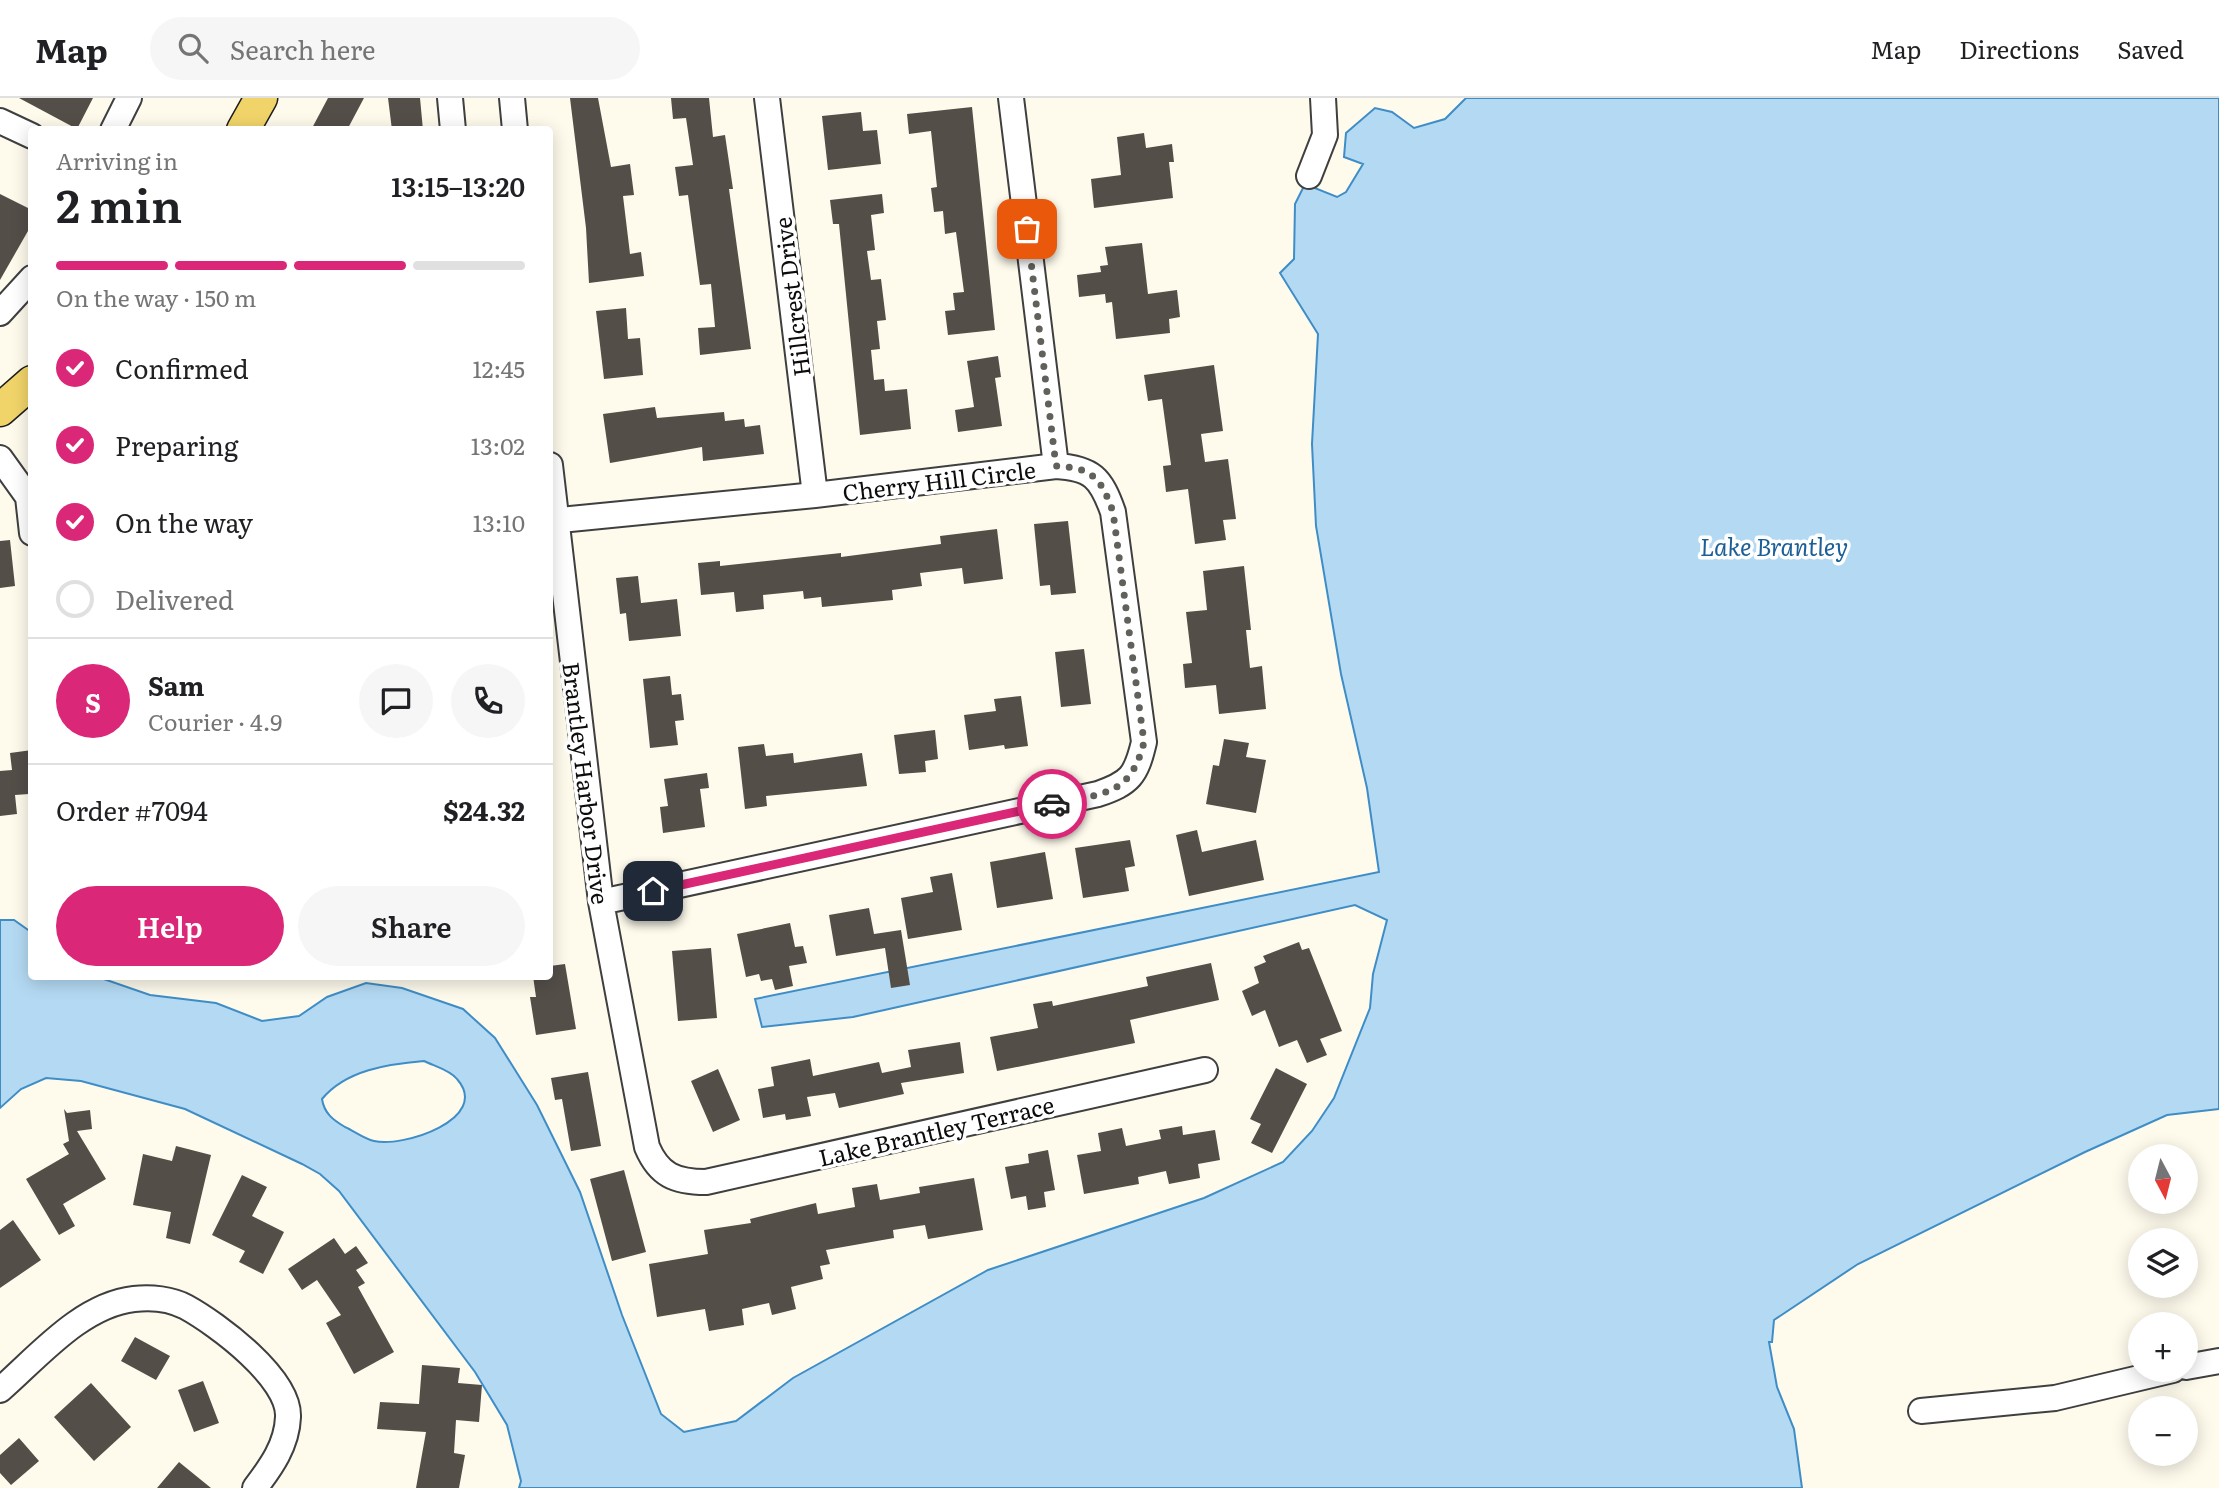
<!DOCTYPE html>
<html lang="en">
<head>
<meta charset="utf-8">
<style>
  body { margin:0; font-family:Literata,serif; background:#f6f6f6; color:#202124; height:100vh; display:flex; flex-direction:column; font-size:26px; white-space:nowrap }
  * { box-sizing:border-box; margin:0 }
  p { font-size:23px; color:#757577 }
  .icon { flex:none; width:38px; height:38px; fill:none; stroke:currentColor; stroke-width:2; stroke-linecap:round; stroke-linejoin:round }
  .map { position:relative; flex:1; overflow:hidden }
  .drawer { position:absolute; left:28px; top:28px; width:525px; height:854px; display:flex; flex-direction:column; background:#fff; border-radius:7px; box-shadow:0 4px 18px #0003 }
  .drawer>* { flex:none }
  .needle { width:46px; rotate:173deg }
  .tools { position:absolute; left:2128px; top:1046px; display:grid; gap:14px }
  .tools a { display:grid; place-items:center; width:70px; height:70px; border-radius:50%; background:#fff; box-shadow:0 4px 18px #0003; font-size:35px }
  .pin { position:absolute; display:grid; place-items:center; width:60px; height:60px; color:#fff; margin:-30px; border-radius:14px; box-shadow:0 4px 10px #0006 }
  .courier { position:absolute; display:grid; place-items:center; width:70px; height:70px; margin:-35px; border:5px solid #db2777; border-radius:50%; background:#fff; color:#222; box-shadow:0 2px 9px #0007 }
  .head em { font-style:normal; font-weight:600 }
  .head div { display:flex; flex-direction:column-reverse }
  .head { display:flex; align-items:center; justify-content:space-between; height:119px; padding:0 28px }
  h1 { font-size:46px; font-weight:600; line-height:52px }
  .bar { display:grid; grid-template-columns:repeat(4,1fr); gap:10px 7px; align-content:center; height:84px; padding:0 28px }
  .bar i { height:9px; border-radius:5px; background:#e0e0e0 }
  .bar .current { background:#db2777 }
  .bar p { grid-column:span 4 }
  .line { display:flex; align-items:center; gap:18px; padding:0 28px; border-top:2px solid #e0e0e0 }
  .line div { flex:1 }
  .round { display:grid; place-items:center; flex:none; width:74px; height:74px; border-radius:37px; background:#f6f6f6 }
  ol { padding:0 28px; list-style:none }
  li { display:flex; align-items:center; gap:21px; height:77px }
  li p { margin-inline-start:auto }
  li .icon { padding:7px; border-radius:50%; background:#db2777; color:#fff; stroke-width:4 }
  li:last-child { color:#757577 }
  li i { width:38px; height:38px; border:4px solid #e0e0e0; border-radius:50% }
  .cta { display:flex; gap:14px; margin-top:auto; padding:14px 28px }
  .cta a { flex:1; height:80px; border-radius:42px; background:#db2777; color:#fff; font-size:28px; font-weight:600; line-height:80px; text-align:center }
  .cta a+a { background:#f6f6f6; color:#202124 }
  header { display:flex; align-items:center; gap:42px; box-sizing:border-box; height:98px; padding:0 35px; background:#fff; border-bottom:2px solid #e0e0e0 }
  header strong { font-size:33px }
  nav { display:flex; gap:38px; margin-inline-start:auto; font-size:24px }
  .search { width:490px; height:63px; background:#f6f6f6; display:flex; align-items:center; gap:18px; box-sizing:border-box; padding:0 24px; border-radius:38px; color:#757577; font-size:26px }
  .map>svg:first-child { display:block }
  .water { fill:#b4daf3; stroke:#3f8dc6; stroke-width:2; fill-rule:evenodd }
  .building { fill:#544e49 }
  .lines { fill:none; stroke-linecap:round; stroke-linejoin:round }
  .minor-casing { stroke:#3f3f3f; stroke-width:28 }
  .major-casing { stroke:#1d1d1d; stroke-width:35 }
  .minor { stroke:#fff; stroke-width:24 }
  .major { stroke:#f1d469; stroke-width:32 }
  .done { stroke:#61605b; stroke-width:7; stroke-dasharray:0 12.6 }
  .route { stroke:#db2777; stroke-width:9 }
  .labels { text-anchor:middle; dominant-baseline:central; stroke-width:7; stroke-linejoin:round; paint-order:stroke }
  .street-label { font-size:23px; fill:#0c0c0c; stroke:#fff }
  .water-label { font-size:24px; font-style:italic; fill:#1c5f97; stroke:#fff }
</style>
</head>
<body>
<header>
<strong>Map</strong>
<div class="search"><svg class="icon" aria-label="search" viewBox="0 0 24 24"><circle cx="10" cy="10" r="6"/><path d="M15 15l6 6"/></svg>Search here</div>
<nav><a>Map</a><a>Directions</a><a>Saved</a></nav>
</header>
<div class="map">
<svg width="2219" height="1390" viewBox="0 0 2219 1390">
  <rect width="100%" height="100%" fill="#fefbed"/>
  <!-- water -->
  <path class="water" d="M1466 0H2219V1011L2167 1017 2085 1054 1858 1166 1774 1222 1772 1244H1769L1777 1289 1794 1331 1802 1390H519L521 1383 507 1327 475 1274 339 1093 320 1076 302 1066 185 1011 81 983 46 980 21 991 0 1010V822H14L31 834 32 878 98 879 150 897 216 905 262 923 299 918 327 899 366 885 402 890 463 911 495 940 537 1007 580 1094 622 1217 661 1316 684 1334 736 1323 793 1280 988 1172 1204 1100 1283 1064 1312 1033 1334 1000 1370 910 1373 876 1387 822 1355 807 853 919 762 929 755 901 1379 774 1367 690 1341 576 1316 428 1312 346 1318 236 1280 175 1294 161 1295 106 1305 86 1337 99 1346 94 1363 66 1344 59 1346 35 1375 10 1392 14 1414 30 1445 21ZM424 963C434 968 450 972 457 981 492 1021 402 1050 374 1043 364 1041 354 1033 345 1029 333 1022 324 1015 322 1001 346 972 388 966 424 963Z"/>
  <!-- building -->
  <path class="building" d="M19 0H93L77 31Z
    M328 0H364L347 32H311Z
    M388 0H420L423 32H392Z
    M570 0H598L611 69 630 66 634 97 623 98 630 156 641 154 644 178 589 185 586 130Z
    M671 0H709L713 39 725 37 733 91H729L751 251 700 257 698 230 715 229 711 186 700 187 688 97 679 98 675 69 693 67 686 20 673 21Z
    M972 9 995 232 948 237 945 213 955 212 953 195 964 194 956 134 945 136 943 113 934 114 931 90 937 89 931 33 909 36 907 16Z
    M861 14 863 33 877 32 881 66 828 72 822 18Z
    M1144 35 1146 50 1172 46 1174 64H1169L1173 100 1094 110 1091 81 1121 77 1117 39Z
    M0 96 32 112V126L0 182Z
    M882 96 884 115 871 117 875 152 867 153 871 182 881 181 886 222 877 223 880 251 871 252 874 282 884 281 885 293 907 291 911 331 860 337 839 126H833L830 102Z
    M1142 145 1148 196 1177 192 1180 219 1169 221 1170 235 1116 241 1112 204 1106 205 1105 196 1079 199 1077 177 1101 174 1100 168 1108 167 1105 149Z
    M626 210 628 241 640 240 643 277 604 281 596 213Z
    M998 258 1001 279 995 280 1002 328 958 334 955 312 974 309 967 263Z
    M1214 267 1223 333 1201 336 1205 364 1228 361 1236 421 1223 422 1226 442 1195 446 1188 391 1166 394 1163 368 1171 367 1162 301 1148 303 1144 277Z
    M655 309 657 320 724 314 725 323 744 321 745 329 760 327 764 356 703 363 702 349 610 365 603 316Z
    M1068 423 1076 495 1051 497 1050 487 1040 488 1034 426Z
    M997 431 1003 481 964 486 962 470 920 475 922 488 892 492 893 502 822 509 821 499 804 501 803 493 763 497 764 511 736 514 734 494 701 497 698 465 720 463V468L841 455V459L941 446 940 438Z
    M10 442 15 488 0 490V443Z
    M1244 468 1251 532H1246L1250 570 1262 568 1266 611 1219 616 1216 587 1185 590 1183 566 1192 565 1186 514 1207 512 1203 473Z
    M638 478 641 505 677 501 681 538 629 543 626 515 620 516 616 480Z
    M1084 551 1091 606 1061 609 1055 554Z
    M670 578 672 597 681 596 684 622 675 623 678 647 650 650 643 581Z
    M1021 598 1028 648 1005 651 1004 647 969 652 964 617 996 613 994 601Z
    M935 632 938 661 925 663 926 674 899 676 894 637Z
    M1224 641 1249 645 1246 659 1266 662 1256 715 1206 706 1213 667 1219 668Z
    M764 646 766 658 793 655 794 665 862 655 867 688 766 698 767 708 745 711 738 649Z
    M32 652 29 696 15 697 17 716 0 718V673L12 672 10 655Z
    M707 675 709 690 700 691 705 729 663 735 660 709 668 708 664 681Z
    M1197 732 1202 754 1256 742 1264 782 1189 798 1176 737Z
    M1130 742 1135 768 1125 770 1129 793 1083 800 1075 750Z
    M1045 754 1053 801 997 810 990 764Z
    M952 775 962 832 908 841 901 800 933 794 930 779Z
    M869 810 874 836 901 832 910 887 891 890 885 850 836 858 829 817Z
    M790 825 795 849 803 848 807 865 789 868 793 888 775 892 772 881 761 883 759 876 746 879 737 836Z
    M1299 844 1302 852 1309 850 1342 933 1320 941 1327 957 1307 965 1297 942 1279 949 1265 912 1252 918 1242 893 1259 885 1254 869 1266 864 1263 858Z
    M711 850 717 920 678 923 672 853Z
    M1211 865 1219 902 1130 922 1135 945 997 973 990 939 1038 930 1033 906 1052 903 1053 908 1148 888 1146 879Z
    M565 866 576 931 536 937 530 899H536L533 878H550V868Z
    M960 944 964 975 901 985 904 996 839 1010 835 995 807 999 811 1018 786 1022 785 1016 763 1020 758 991 774 988 771 969 810 961 813 978 879 964 882 975 911 969 908 952Z
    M1276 970 1307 986 1272 1055 1251 1045 1261 1026 1250 1021Z
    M718 971 740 1022 713 1034 691 983Z
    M588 974 601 1048 571 1053 562 1001 555 1002 551 980Z
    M64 1011 67 1015 90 1012 92 1031 77 1033 106 1081 63 1106 75 1128 59 1137 26 1081 69 1056 63 1046 69 1043Z
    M1182 1028 1183 1037 1215 1032 1220 1062 1198 1066 1200 1080 1169 1086 1166 1073 1138 1079 1139 1086 1084 1096 1077 1057 1101 1053 1098 1035 1122 1030 1126 1048 1161 1041 1159 1032Z
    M176 1048 211 1057 190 1146 166 1140 171 1114 133 1107 143 1056 172 1063Z
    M1048 1052 1055 1092 1044 1094 1046 1109 1028 1112 1026 1098 1011 1101 1005 1069 1029 1065 1028 1056Z
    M624 1072 646 1154 612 1163 590 1081Z
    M242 1077 267 1089 252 1118 284 1134 263 1176 239 1164 245 1153 212 1137Z
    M974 1080 983 1132 928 1141 925 1127 893 1132 894 1140 826 1152 830 1166 820 1168 823 1181 791 1189 796 1211 772 1217 769 1205 742 1211 744 1227 709 1233 705 1211 657 1219 649 1166 708 1156 704 1132 751 1125 750 1121 816 1105 818 1116 855 1109 852 1090 877 1086 880 1102 920 1095 919 1089Z
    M13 1122 41 1162 0 1190V1132Z
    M334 1140 345 1156 356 1148 368 1165 356 1172 365 1185 358 1189 394 1254 354 1276 326 1225 341 1217 317 1182 302 1192 288 1171Z
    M135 1239 170 1258 156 1282 121 1263Z
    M422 1267 460 1270 458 1285 482 1287 479 1324 456 1322 454 1355 465 1357 459 1390H416L426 1334 377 1331 380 1304 419 1306Z
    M203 1283 219 1325 194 1334 178 1292Z
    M91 1285 131 1329 94 1363 54 1319Z
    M19 1340 39 1363 11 1387 0 1375V1357Z
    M179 1364 211 1390H157Z"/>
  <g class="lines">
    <defs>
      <path id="minor" d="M450 0 453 32
        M512 0 515 32
        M767 0 815 397
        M1011 0 1056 368
        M0 23 32 38
        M113 32 129 0
        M1309 78 1325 37 1323 0
        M0 215 32 180
        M0 360 28 399 32 435
        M550 367 601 804 647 1049C659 1077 675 1084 706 1084L1205 972
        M550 423 815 397 1056 368C1092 370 1101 380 1113 414L1144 644C1136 678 1130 685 1098 696L601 804
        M2186 1269 2219 1263
        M0 1292C38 1259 81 1207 134 1201 151 1199 171 1201 186 1209 217 1226 290 1280 288 1319 287 1347 271 1369 255 1390
        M1921 1313 2055 1300 2173 1272"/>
      <path id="major" d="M243 32 261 0
        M0 312 32 284"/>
    </defs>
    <!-- minor casing -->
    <use href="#minor" class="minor-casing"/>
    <!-- major casing -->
    <use href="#major" class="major-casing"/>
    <!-- minor -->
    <use href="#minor" class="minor"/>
    <!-- major -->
    <use href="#major" class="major"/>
  </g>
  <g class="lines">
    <!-- done -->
    <path class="done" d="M1027 131 1056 368C1093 370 1101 380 1113 414L1144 644C1130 700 1101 695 1052 706"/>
    <!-- route -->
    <path class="route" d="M653 793 1052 706"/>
  </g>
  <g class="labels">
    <!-- street labels -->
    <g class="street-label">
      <text transform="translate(791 199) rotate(-97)">Hillcrest Drive</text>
      <text transform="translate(939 382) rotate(-7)">Cherry Hill Circle</text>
      <text transform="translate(587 685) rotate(83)">Brantley Harbor Drive</text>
      <text transform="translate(936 1032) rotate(-13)">Lake Brantley Terrace</text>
    </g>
    <!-- water labels -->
    <g class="water-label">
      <text x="1774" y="447">Lake Brantley</text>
    </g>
  </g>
</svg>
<div class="tools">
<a><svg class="needle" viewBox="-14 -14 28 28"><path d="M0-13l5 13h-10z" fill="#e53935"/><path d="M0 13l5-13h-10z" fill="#757577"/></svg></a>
<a><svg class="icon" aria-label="layers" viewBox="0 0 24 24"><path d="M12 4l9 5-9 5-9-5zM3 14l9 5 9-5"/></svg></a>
<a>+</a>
<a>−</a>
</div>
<div class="pin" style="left:1027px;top:131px;background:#ea580c"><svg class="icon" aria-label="bag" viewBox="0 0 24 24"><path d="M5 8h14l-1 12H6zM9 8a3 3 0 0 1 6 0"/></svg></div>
<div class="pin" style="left:653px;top:793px;background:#1f2937"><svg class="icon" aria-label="home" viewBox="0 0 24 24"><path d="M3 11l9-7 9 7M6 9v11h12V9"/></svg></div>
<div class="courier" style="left:1052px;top:706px"><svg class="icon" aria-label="car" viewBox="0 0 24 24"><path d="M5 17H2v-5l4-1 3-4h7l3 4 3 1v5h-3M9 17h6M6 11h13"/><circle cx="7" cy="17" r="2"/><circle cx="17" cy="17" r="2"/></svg></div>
<section class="drawer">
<div class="head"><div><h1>2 min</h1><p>Arriving in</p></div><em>13:15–13:20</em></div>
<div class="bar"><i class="current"></i><i class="current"></i><i class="current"></i><i></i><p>On the way · 150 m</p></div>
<ol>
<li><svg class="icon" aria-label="check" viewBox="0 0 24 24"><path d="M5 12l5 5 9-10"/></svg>Confirmed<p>12:45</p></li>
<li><svg class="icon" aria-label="check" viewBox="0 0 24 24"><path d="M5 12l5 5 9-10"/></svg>Preparing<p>13:02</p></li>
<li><svg class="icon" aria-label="check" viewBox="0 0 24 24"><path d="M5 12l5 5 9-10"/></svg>On the way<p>13:10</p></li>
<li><i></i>Delivered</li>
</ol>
<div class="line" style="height:126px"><b class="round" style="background:#db2777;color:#fff">S</b><div><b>Sam</b><p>Courier · 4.9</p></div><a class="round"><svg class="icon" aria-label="chat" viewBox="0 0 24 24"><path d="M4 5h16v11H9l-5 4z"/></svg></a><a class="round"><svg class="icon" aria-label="phone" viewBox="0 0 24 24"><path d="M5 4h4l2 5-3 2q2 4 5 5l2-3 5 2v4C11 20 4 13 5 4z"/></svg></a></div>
<div class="line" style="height:91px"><div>Order #7094</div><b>$24.32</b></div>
<div class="cta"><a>Help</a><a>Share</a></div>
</section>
</div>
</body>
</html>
